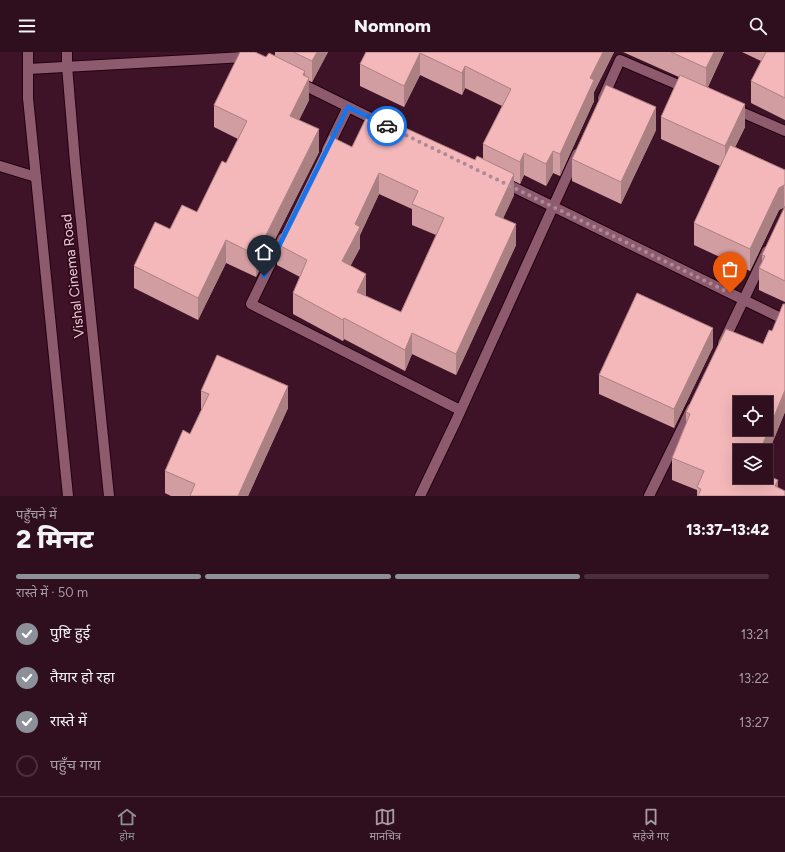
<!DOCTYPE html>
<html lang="hi">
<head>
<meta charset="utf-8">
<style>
  body { margin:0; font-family:Figtree,"Noto Sans Devanagari",sans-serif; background:#3b1c2a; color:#f1f3f6; height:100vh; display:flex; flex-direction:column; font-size:15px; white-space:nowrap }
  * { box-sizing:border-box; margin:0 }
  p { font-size:13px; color:#a79ca4 }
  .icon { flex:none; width:22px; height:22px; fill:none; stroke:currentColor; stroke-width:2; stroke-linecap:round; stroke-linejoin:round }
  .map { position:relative; height:444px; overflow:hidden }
  .side { display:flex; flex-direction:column; background:#2f0e1d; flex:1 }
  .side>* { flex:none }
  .fabs { position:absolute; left:733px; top:344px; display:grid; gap:8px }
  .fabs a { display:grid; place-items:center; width:40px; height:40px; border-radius:0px; background:#2f0e1d; box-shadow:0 4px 16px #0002,0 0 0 1px #4a2e3b; font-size:20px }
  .pin { position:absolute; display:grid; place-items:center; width:34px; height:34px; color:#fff; margin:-41px -17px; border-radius:50% 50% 50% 0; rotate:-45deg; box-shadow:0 0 4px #0007 }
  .pin .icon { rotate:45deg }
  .courier { position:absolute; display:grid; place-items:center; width:40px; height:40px; margin:-20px; border:3px solid #1a73e8; border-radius:50%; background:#fff; color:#222; box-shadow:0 1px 5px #0007 }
  .summary em { font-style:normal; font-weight:800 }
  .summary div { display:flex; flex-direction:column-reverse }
  .summary { display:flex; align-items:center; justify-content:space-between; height:68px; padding:0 16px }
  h1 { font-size:26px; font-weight:800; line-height:30px }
  .bar { display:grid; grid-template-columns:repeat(4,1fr); gap:6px 4px; align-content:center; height:48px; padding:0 16px }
  .bar i { height:5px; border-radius:3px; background:#4a2e3b }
  .bar .current { background:#8c9099 }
  .bar p { grid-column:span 4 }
  ol { padding:0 16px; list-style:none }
  li { display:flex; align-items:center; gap:12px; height:44px }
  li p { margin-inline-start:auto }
  li .icon { padding:4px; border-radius:50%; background:#8c9099; color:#fff; stroke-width:4 }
  li:last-child { color:#a79ca4 }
  li i { width:22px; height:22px; border:2px solid #4a2e3b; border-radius:50% }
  header { display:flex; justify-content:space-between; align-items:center; height:52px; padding:0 16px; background:#2f0e1d; font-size:18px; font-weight:800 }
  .tab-bar { display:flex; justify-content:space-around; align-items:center; height:56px; border-top:1px solid #4a2e3b; background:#2f0e1d; font-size:11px; color:#a79ca4 }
  .tab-bar a { display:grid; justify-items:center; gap:2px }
  .tab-bar .current { color:#8c9099 }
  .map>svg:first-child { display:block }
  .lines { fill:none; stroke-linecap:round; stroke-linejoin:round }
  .minor-casing { stroke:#230010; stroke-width:12 }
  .tertiary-casing { stroke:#230010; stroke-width:12 }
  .minor { stroke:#8e5b6e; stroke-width:10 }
  .tertiary { stroke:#8e5b6e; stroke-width:10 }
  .wall { fill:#d29da0; fill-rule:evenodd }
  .shaded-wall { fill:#ab8082 }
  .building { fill:#f4b7ba; stroke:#ab8082; fill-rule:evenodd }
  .done { stroke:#ac8997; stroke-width:4; stroke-dasharray:0 7.2 }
  .route { stroke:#1a73e8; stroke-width:5 }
  .labels { text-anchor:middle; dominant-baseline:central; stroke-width:4; stroke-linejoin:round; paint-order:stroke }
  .street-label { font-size:14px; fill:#e7c9d3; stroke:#34091d }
</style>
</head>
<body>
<header><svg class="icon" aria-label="menu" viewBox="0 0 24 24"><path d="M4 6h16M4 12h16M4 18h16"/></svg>Nomnom<svg class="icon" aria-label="search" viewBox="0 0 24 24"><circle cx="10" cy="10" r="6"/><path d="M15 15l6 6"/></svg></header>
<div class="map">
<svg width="785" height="444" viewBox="0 0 785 444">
  <rect width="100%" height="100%" fill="#3f1327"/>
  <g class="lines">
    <defs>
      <path id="minor" d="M28 17 245 5 251 8
        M298 30 397 79
        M603 46 620 8 688 37
        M732 56 785 79
        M327 98 348 55
        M0 114 36 125
        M503 130 785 268
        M283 186 251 252 460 358
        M723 291 767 199
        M420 444 455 371 577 102
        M649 444 692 356"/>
      <path id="tertiary" d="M28 0V46L68 444
        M67 0V14L75 110 109 444"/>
    </defs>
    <!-- minor casing -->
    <use href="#minor" class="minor-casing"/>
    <!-- tertiary casing -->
    <use href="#tertiary" class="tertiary-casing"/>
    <!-- minor -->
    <use href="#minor" class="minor"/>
    <!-- tertiary -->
    <use href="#tertiary" class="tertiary"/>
  </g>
  <!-- wall -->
  <path class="wall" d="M275 0H328L312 30 309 29V48L299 68 319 100 256 225 226 211 198 268 134 236V214L170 177 197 160 226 111 238 87 214 75V53L266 5 275 4Z
    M366 0H614L594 40V49L560 124 553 121 546 134 524 123 520 132 514 129V143L503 166 516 193 456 323 412 302 405 319 344 287 343 289 293 262V241L300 225 277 213V192L352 95 384 75 475 108 483 107V92L502 54 465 36 462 43 420 23 404 55 360 34V12ZM379 142 412 157V173L436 183 401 260 366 244V243L350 214 360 196V183Z
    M623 0H724L708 35 745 75 735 95 785 118V250L759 238V216L762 210V203L785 155 779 158 750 219 694 193V171L720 114 661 87V65L679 25Z
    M742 0H785V68L751 51V29L761 9Z
    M656 78 621 152 572 129V107Z
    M785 252V360L766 406 740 425 778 436 785 444H697V438L672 428V406L686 371V360L763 292 772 279Z
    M713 295 674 376 599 342V323Z
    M201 339 288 356 248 444H171L165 441V419L190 382 201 359Z"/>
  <!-- shaded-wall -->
  <path class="shaded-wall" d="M317 0H328L312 30V9Z
    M603 0H614L594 40V49L560 124V102L590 26Z
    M714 0H724L706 38V16Z
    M420 1V23L404 55V34Z
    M465 14V36L462 43V21Z
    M305 19V32L309 26V48L290 86V64L303 23Z
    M745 52V75L725 116V94Z
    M656 55V78L621 152V130Z
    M319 77V100L256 225V203Z
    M553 99V121L546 134V112Z
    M524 101V123L520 132V110Z
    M379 121V142L360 183V196L342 230V209L355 172Z
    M514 122V143L495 184V163Z
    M784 133V155L779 158 750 219V197L779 136Z
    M516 172V193L456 323V302Z
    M226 188V211L198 268V246Z
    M366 222V243L357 261V240Z
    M344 266V287L343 289V268Z
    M713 276V295L674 376V357Z
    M412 281V302L405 319V298Z
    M288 334V356L248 444H238Z
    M785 338V360L766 406V399H760Z
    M778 428V444L775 434Z"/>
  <!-- building -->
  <path class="building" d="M240 0H255L266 5 269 1 305 19 303 23 309 26 290 64 319 77 256 203 226 188 198 246 134 214 155 170 170 177 182 153 197 160 222 109 226 111 247 69 214 53Z
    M293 0H317L312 9Z
    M366 0H603L590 26 594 28 560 102 553 99 546 112 524 101 520 110 483 92 511 37 465 14 462 21 420 1 404 34 360 12Z
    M671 0H714L706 16Z
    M766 0H785V46L751 29Z
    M680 23 745 52 725 94 661 65Z
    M606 33 656 55 621 130 572 107Z
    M366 66 384 75 388 68 475 108 477 104 514 122 495 163 516 172 456 302 412 281 405 298 344 266 343 268 293 241 307 208 277 192 330 84 352 95ZM379 121 418 139 412 152 444 166 401 260 357 240 366 222 342 209 360 175 355 172Z
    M730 93 785 118V133H784L779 136 750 197 694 171Z
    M785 154V229L759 216 765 204 762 203Z
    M637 241 713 276 674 357 599 323Z
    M783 252H785V338L760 399H740V425H766V423L778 428 775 434 785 439V444H698L701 437 697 435 704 419 672 406 690 362 686 360 726 277 763 292 769 278 772 279ZM740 351H766V377H740Z
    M217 303 288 334 238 444H190L195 432 165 419 183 378 190 382 209 342 201 339Z"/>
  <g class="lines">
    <!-- done -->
    <path class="done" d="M387 74 730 241"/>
    <!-- route -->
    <path class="route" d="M264 224 348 55 387 74"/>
  </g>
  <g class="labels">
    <!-- street labels -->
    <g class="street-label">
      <text transform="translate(73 224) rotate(-96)">Vishal Cinema Road</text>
    </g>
  </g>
</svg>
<div class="fabs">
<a><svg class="icon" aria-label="locate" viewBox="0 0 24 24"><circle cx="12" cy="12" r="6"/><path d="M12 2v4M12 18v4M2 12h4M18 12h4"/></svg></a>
<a><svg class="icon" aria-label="layers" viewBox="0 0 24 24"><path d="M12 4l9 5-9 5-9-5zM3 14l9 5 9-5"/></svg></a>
</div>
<div class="pin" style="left:730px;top:241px;background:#ea580c"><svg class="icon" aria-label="bag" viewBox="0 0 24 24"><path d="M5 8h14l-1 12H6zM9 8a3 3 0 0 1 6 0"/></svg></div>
<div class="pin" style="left:264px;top:224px;background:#1f2937"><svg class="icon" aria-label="home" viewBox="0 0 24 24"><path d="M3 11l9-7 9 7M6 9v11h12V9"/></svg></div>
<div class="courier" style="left:387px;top:74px"><svg class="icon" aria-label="car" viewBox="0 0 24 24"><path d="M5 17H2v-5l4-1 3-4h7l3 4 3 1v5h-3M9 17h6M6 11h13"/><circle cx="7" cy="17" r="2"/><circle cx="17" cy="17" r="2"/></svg></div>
</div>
<section class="side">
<div class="summary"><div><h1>2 मिनट</h1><p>पहुँचने में</p></div><em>13:37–13:42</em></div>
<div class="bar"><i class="current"></i><i class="current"></i><i class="current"></i><i></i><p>रास्ते में · 50 m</p></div>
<ol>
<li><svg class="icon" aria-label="check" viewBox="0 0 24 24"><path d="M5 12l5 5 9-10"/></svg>पुष्टि हुई<p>13:21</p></li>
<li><svg class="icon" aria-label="check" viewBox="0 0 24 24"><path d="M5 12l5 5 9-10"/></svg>तैयार हो रहा<p>13:22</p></li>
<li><svg class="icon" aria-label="check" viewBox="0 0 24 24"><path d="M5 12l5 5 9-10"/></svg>रास्ते में<p>13:27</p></li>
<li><i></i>पहुँच गया</li>
</ol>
</section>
<nav class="tab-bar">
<a class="current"><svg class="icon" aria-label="home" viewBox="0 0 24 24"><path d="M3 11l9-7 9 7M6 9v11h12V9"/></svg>होम</a>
<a><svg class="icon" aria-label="map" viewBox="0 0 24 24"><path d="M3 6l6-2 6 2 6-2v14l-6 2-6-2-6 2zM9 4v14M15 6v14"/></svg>मानचित्र</a>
<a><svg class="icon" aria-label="saved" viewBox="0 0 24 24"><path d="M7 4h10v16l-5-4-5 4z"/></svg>सहेजे गए</a>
</nav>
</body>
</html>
